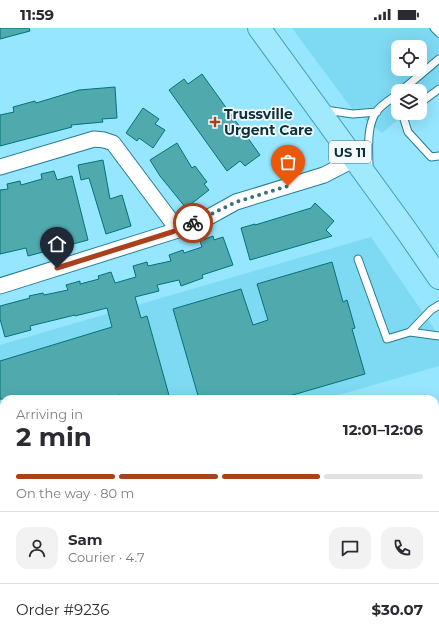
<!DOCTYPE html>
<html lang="en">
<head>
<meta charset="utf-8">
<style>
  body { margin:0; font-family:Montserrat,sans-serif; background:#f2f2f3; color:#2b2b33; height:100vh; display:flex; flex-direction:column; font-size:15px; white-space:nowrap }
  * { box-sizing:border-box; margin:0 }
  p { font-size:13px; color:#7c7c81 }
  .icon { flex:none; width:22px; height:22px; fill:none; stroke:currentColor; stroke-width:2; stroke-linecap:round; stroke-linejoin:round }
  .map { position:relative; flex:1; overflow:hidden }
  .side { position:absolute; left:0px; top:367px; width:439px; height:248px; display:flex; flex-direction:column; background:#fff; border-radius:12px 12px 0 0; box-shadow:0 4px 16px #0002 }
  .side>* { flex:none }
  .controls { position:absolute; left:391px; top:12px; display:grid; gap:8px }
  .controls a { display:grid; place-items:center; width:36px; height:36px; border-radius:8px; background:#fff; box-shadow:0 4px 16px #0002; font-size:20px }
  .pin { position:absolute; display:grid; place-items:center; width:34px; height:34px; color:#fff; margin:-41px -17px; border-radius:50% 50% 50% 0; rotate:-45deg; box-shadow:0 0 4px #0007 }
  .pin .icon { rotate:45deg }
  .courier { position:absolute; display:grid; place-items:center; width:40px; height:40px; margin:-20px; border:3px solid #a8411c; border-radius:50%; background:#fff; color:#222; box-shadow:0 1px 5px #0007 }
  .head em { font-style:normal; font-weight:700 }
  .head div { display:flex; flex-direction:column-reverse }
  .head { display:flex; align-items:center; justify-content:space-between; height:68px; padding:0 16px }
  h1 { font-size:26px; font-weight:700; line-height:30px }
  .bar { display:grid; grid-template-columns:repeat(4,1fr); gap:6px 4px; align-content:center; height:48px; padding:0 16px }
  .bar i { height:5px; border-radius:3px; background:#e1e1e2 }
  .bar .current { background:#a8411c }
  .bar p { grid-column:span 4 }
  .line { display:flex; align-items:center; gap:10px; padding:0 16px; border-top:1px solid #e1e1e2 }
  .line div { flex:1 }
  .round { display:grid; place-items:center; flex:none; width:42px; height:42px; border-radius:12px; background:#f2f2f3 }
  .status { display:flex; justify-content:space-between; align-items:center; height:28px; padding:0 20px; background:#fff; direction:ltr }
  .status svg { height:11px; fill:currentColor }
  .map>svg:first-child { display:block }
  .built { fill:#7ed9f3; fill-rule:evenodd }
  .building { fill:#50aaad; stroke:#037377 }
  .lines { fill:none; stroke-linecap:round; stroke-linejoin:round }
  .service-casing { stroke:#267c92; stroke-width:9 }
  .minor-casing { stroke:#267c92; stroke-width:17 }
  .primary-casing { stroke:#459eb7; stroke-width:24 }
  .service { stroke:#fff; stroke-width:7 }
  .minor { stroke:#fff; stroke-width:15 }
  .primary { stroke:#a1e9fc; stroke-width:22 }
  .done { stroke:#3d707f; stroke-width:4; stroke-dasharray:0 7.2 }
  .route { stroke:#a8411c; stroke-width:5 }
  .poi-dot { fill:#a8411c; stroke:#f3fafd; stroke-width:1.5 }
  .labels { text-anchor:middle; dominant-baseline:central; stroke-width:3.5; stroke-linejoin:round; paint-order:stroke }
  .shield { fill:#f3fafd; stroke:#526d74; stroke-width:1 }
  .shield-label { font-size:13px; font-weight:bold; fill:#0d303a }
  .poi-label { font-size:14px; font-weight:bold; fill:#0d303a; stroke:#f3fafd; text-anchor:start }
</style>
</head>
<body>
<div class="status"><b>11:59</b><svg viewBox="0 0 49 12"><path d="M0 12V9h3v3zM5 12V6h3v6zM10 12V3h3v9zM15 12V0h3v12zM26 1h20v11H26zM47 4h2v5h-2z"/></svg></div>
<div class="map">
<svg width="439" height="615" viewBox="0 0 439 615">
  <rect width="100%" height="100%" fill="#95e6fe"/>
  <!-- built -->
  <path class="built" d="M292 0H439V57L420 73V63H398V85H406L382 105 352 81ZM398 19H420V41H398Z
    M371 209 439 308V338L325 371H4V464H3L0 454V317Z"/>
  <!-- building -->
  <path class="building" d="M0 0H29L30 3 0 11Z
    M202 46 260 127 245 138 240 133 227 143 169 62 184 51 188 56Z
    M115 59 117 90 102 91 103 94 71 97 72 99 0 118V87L14 84 13 79 35 73 36 75 79 62Z
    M143 80 159 91 155 96 165 102 153 120 139 110 137 113 126 105Z
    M177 115 192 140 195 138 207 154 204 156 209 162 186 180 160 148 150 132Z
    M103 132 110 171 122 167 131 198 106 206 89 150 81 152 78 137Z
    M54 143 57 152 72 148 88 212 28 228 26 220 0 226V162L8 161 7 156 20 153 21 157 42 151 41 146Z
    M315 175 334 193 326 202 332 208 250 232 241 200 255 196V197L311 180Z
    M213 208 214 212 223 209 233 237 202 247 203 250 181 258 179 252 157 257 159 263 135 269 141 290 147 288 170 371H121L120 367 107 371H0V333L112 299 107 280 75 288V287L30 298 31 302 5 309 0 291V278L30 270 29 268 43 265 44 267 68 262 66 257 80 253V256L99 251 98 248 111 244 115 255 136 249 133 238 147 234 148 238 171 233 169 227 183 222 184 225 202 219 200 213Z
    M332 234 343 274 347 272 355 300 352 301 365 346 279 371H199L173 281 241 261 253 297 268 292 257 256Z"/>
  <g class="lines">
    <defs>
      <path id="service" d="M434 0 439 5
        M401 63 439 31
        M420 75 439 61
        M325 82 353 86 377 84
        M406 85 403 88 408 104 431 129 439 128
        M369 140C369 123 366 100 376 84 381 77 391 71 398 66
        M358 231 387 311 410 304 439 308
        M410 304 431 282 439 277
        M435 492 439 498
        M435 533 439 531
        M0 556 4 551
        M435 566 439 565
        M0 601 4 599"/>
      <path id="minor" d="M0 139 94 111 104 112 113 115 178 202 0 258
        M178 202 207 190 236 174 324 147 355 131
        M435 475H439"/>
      <path id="primary" d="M259 0 406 202 439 250"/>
    </defs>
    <!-- service casing -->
    <use href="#service" class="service-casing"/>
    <!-- minor casing -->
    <use href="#minor" class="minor-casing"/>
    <!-- primary casing -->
    <use href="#primary" class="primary-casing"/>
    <!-- service -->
    <use href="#service" class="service"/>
    <!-- minor -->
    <use href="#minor" class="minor"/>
    <!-- primary -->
    <use href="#primary" class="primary"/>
  </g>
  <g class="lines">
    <!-- done -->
    <path class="done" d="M193 195 236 174 288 158"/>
    <!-- route -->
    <path class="route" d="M57 240 172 204 193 195"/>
  </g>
  <!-- markers -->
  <path class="poi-dot" d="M213 88h4v4h4v4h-4v4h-4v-4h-4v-4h4z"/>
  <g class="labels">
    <!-- shield labels -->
    <rect class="shield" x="329" y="113" width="42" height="22" rx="3"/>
    <g class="shield-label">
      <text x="350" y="124">US 11</text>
    </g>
    <!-- poi labels -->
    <g class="poi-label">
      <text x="224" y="86">Trussville<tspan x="224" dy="16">Urgent Care</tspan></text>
    </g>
  </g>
</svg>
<div class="controls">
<a><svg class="icon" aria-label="locate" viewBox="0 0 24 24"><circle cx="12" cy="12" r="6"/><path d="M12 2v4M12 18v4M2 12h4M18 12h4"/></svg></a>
<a><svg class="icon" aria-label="layers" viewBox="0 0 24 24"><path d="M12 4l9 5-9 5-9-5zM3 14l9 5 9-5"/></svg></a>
</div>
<div class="pin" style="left:288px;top:158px;background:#ea580c"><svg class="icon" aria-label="bag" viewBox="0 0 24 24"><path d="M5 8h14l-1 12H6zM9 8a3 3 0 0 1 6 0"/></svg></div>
<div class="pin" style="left:57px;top:240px;background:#1f2937"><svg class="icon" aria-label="home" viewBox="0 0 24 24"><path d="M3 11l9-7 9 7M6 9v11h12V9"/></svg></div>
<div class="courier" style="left:193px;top:195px"><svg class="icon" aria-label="bike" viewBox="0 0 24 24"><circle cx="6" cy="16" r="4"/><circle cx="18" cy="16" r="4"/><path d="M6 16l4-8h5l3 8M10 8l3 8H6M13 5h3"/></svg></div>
<section class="side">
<div class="head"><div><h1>2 min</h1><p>Arriving in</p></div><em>12:01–12:06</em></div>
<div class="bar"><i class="current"></i><i class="current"></i><i class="current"></i><i></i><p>On the way · 80 m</p></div>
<div class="line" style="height:72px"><a class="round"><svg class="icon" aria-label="person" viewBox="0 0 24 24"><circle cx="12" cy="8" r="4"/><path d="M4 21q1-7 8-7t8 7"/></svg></a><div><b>Sam</b><p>Courier · 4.7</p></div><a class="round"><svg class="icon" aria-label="chat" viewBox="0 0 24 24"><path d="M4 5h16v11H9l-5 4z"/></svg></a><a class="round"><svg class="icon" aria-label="phone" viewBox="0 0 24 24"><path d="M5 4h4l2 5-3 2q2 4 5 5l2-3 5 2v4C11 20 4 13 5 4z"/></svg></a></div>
<div class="line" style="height:52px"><div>Order #9236</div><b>$30.07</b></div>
</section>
</div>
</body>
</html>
